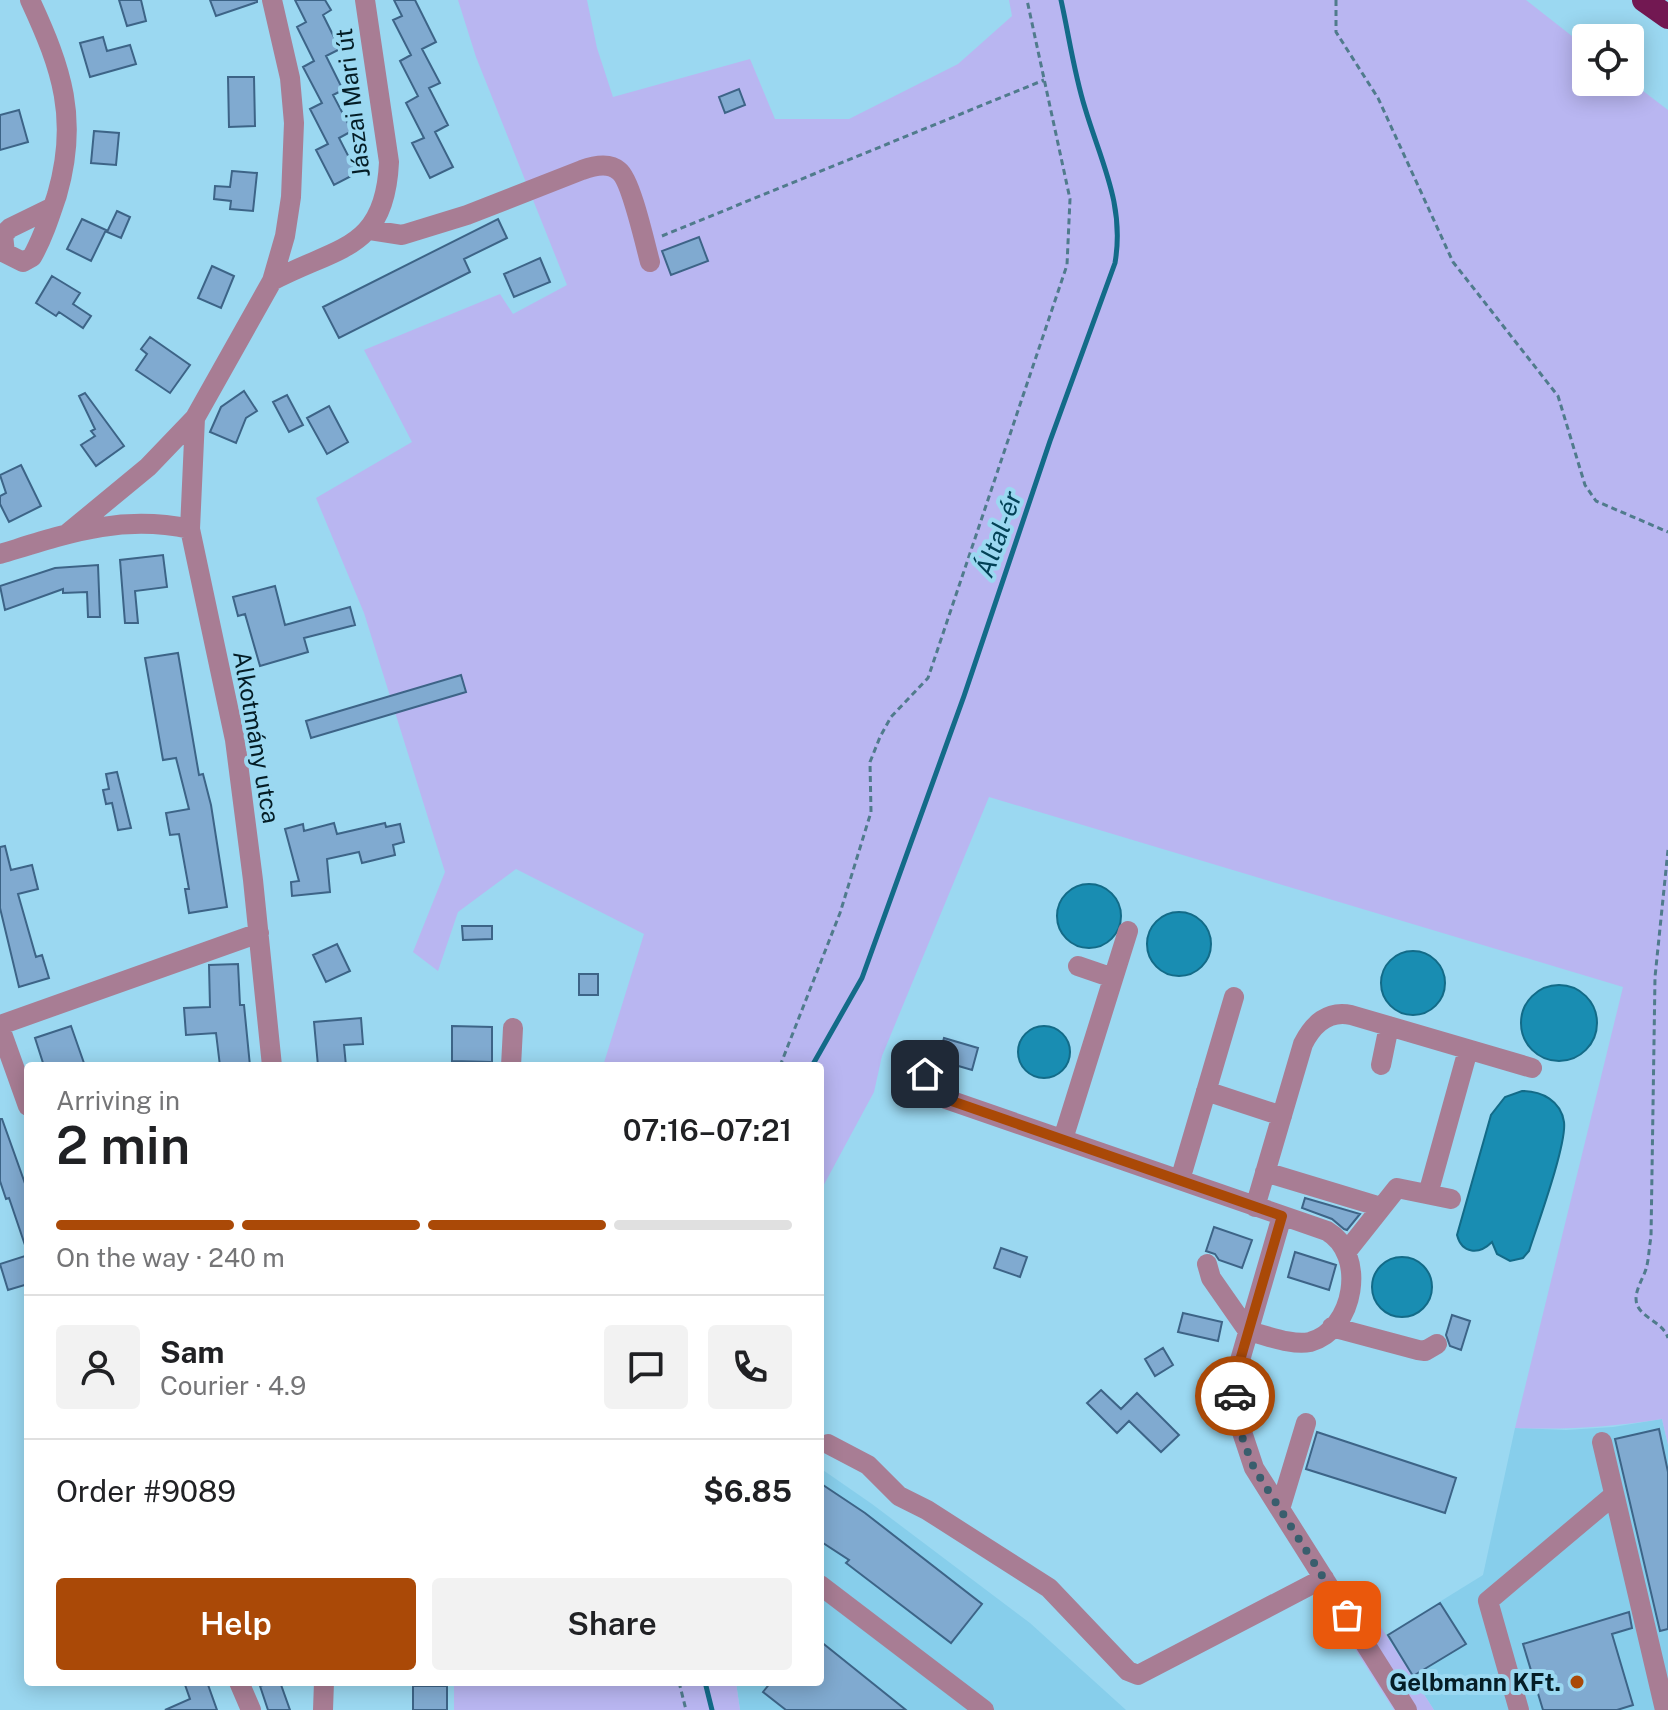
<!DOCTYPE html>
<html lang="en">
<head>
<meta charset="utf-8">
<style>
  body { margin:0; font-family:"Public Sans",sans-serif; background:#f2f2f2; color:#202124; height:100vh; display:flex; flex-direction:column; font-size:30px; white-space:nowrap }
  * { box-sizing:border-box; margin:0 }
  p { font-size:26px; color:#757577 }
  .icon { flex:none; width:44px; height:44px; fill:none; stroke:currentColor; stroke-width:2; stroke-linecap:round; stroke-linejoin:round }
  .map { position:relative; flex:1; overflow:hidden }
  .side { position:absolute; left:24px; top:1062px; width:800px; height:624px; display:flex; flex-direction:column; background:#fff; border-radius:8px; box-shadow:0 4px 20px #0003 }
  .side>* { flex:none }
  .fabs { position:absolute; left:1572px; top:24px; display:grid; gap:16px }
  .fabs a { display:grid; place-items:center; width:72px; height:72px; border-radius:8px; background:#fff; box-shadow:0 4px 20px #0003; font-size:40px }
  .pin { position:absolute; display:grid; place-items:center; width:68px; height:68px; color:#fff; margin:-34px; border-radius:16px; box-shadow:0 4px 12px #0006 }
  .courier { position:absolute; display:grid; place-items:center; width:80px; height:80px; margin:-40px; border:6px solid #aa4907; border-radius:50%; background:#fff; color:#222; box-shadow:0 2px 10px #0007 }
  .overview em { font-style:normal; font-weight:600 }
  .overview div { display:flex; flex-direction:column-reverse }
  .overview { display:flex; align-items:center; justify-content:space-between; height:136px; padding:0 32px }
  h1 { font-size:52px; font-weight:600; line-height:60px }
  .bar { display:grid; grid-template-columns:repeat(4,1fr); gap:12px 8px; align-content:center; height:96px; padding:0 32px }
  .bar i { height:10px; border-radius:6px; background:#e0e0e0 }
  .bar .current { background:#aa4907 }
  .bar p { grid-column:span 4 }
  .line { display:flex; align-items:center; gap:20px; padding:0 32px; border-top:2px solid #e0e0e0 }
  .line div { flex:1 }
  .round { display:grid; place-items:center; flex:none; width:84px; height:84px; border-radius:8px; background:#f2f2f2 }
  .cta { display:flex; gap:16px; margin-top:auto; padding:16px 32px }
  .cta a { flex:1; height:92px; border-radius:8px; background:#aa4907; color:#fff; font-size:32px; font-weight:600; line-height:92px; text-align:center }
  .cta a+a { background:#f2f2f2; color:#202124 }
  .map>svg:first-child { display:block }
  .built { fill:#87ceeb }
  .green { fill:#b9b6f1 }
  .water { fill:#198db2; stroke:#136b88; stroke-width:2 }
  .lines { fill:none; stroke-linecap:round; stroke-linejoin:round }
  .stream { stroke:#136b88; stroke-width:5 }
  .building { fill:#80aad0; stroke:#3d6487; stroke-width:2 }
  .path { stroke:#507b8c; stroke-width:3; stroke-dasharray:6 4; stroke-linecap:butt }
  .minor { stroke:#a87d94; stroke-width:20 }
  .highway { stroke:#721852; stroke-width:24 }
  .done { stroke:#395e6d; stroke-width:8; stroke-dasharray:0 14.4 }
  .route { stroke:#aa4907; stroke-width:10 }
  .poi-dot { fill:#aa4907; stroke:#9bd8f1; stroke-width:3 }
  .labels { text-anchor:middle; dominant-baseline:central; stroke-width:8; stroke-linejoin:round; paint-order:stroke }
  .street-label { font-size:24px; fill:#041d26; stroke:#9bd8f1 }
  .poi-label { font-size:24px; font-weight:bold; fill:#041d26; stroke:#9bd8f1; text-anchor:end }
  .water-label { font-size:26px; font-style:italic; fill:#024256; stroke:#9bd8f1 }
</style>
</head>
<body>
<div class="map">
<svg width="1668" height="1710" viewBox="0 0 1668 1710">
  <rect width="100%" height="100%" fill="#9bd8f1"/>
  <!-- built -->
  <path class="built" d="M1662 1419 1668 1445V1710H1434L1386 1635 1483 1575 1515 1428 1566 1430 1613 1427Z
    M820 1468 872 1504 1030 1623 1126 1710H740L736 1682H820Z"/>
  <!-- green -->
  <path class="green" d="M458 0H587L597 48 613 97 750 59 775 119H849L958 64 1012 16 1009 0H1526L1586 47V82L1630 81 1668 110V1445L1662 1419C1612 1427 1565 1430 1515 1428L1623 987 989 797 882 1056 874 1092 820 1192V1066H603L644 934 516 869 458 912 438 971 413 952 445 872 364 613 316 498 412 442 364 350 500 294 513 314 567 285 476 57Z
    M1377 1621 1434 1710H1394L1350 1641Z
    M454 1682H736L740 1710H454Z"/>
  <!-- water -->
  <path class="water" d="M1057 916a32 32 0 1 1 64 0a32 32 0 1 1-64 0Z
    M1147 944a32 32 0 1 1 64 0a32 32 0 1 1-64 0Z
    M1381 983a32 32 0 1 1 64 0a32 32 0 1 1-64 0Z
    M1521 1023a38 38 0 1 1 76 0a38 38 0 1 1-76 0Z
    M1018 1052a26 26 0 1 1 52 0a26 26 0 1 1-52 0Z
    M1522 1091C1542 1091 1561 1101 1564 1122 1567 1144 1537 1226 1529 1251L1523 1258 1510 1261 1497 1254 1492 1242C1479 1255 1462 1254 1457 1235L1491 1115 1505 1097Z
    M1372 1287a30 30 0 1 1 60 0a30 30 0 1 1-60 0Z"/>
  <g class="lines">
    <!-- stream -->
    <path class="stream" d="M812 1066 862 978 964 696 1050 441 1115 263C1125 205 1101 162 1085 108 1074 73 1069 36 1061 0
      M705 1682 712 1710"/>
  </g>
  <!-- building -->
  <path class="building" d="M119 0H141L146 21 127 26Z
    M210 0H257V2L216 16Z
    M295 0H325L331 10 323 15 340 49 326 56 343 90 333 95 352 131 339 138 357 173 334 185 316 150 328 144 310 109 322 103 303 67 314 61 297 27 306 22Z
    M394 0H415L436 42 422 49 440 83 429 88 448 125 435 132 453 167 430 178 412 143 424 138 406 103 418 96 400 61 411 55 393 20 402 16Z
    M103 37 107 51 130 45 136 64 90 77 80 43Z
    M228 77H254L255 126 229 127Z
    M739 89 745 105 725 113 719 97Z
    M19 110 28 142 0 150V115Z
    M94 131 119 133 116 165 91 163Z
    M232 171 257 173 253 211 230 209 231 201 214 199 215 186 230 187Z
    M117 211 130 217 121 238 107 232Z
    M82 219 106 230 91 261 67 249Z
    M498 219 507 238 464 259 470 272 339 338 323 307Z
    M699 237 708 261 671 275 662 251Z
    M540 258 550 282 514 297 504 274Z
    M212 266 234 276 221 308 198 298Z
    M52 276 80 293 73 304 91 316 83 328 59 312 56 316 36 303Z
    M150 337 190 365 170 393 136 370 147 354 141 349Z
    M244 391 257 411 246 418 236 443 210 432 221 407Z
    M85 393 124 446 96 466 81 445 95 436 91 431 95 429 79 396Z
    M287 395 303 425 289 432 273 402Z
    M329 406 348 442 327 454 307 418Z
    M21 465 41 506 9 522 0 504V496L6 493 0 475Z
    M163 555 167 587 135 591 138 623H125L120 560Z
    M98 565 100 617H88L87 592 63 593V589L5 610 0 586 55 568Z
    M275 586 285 625 350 607 355 625 304 638 308 652 260 666 245 614 238 616 233 597Z
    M178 653 199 775 203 774 211 805 227 907 189 913 185 889H189L179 834 170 835 166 813 189 809 176 758 163 760 145 658Z
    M461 675 466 692 311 738 306 721Z
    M117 772 131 828 118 830 112 803 106 804 103 790 109 789 106 774Z
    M334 823 337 834 385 823 386 827 400 824 404 842 393 845 395 855 362 863 359 852 327 859 330 892 292 896 291 882 299 881 285 829 303 824 304 831Z
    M5 846 11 870 32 865 38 889 18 894 36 957 42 955 49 978 19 987 0 908V847Z
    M462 926H492V939L463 940Z
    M337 944 350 971 326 982 313 955Z
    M238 964 240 1005H244L250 1066H220L216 1033 186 1035 184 1008 210 1007 209 965Z
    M579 974H598V995H579Z
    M361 1018 363 1044 344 1045 346 1066H318L314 1022Z
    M71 1026 85 1066H44L35 1038Z
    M452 1026 492 1027V1062L452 1061Z
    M944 1038 978 1048 972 1070 938 1060Z
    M0 1119H2L28 1192V1248H26L9 1198 6 1199 0 1181Z
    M1305 1198 1360 1214 1347 1230 1344 1229 1332 1219 1302 1208Z
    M1214 1227 1252 1240 1242 1268 1219 1260 1215 1254 1206 1251Z
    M1001 1248 1027 1257 1020 1277 994 1268Z
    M1295 1252 1336 1265 1329 1290 1288 1277Z
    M28 1255V1284L8 1290 0 1264Z
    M1183 1313 1222 1322 1218 1341 1178 1332Z
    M1452 1315 1470 1321 1461 1350 1450 1346 1446 1335Z
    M1163 1348 1173 1365 1155 1376 1145 1359Z
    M1101 1390 1121 1409 1137 1393 1179 1435 1161 1452 1129 1421 1117 1433 1087 1403Z
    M1659 1429 1668 1472V1629L1660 1631 1615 1439Z
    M1317 1432 1456 1478 1445 1513 1306 1469Z
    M820 1483 865 1513 982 1604 951 1643 846 1563 849 1560 820 1541Z
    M1440 1603 1466 1644 1413 1676 1388 1635Z
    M1629 1612 1632 1628 1612 1634 1633 1705 1617 1710H1543L1523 1644Z
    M820 1641 906 1710H786L763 1692 771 1682H820Z
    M184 1682H207L217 1710H165L190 1699Z
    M272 1682H280L290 1710H268L260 1686Z
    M413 1686H447V1710H413Z"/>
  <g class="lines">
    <!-- path -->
    <path class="path" d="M1336 0V32L1378 98 1453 262 1558 396 1585 485 1596 501 1668 532
      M662 236 1044 80
      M1668 850 1655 977 1651 1237C1649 1247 1649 1259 1646 1269 1642 1282 1629 1298 1641 1311 1650 1321 1664 1325 1668 1338
      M780 1066 840 913 871 812 870 762 880 737 891 717 928 678 1067 265 1070 199 1027 0
      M679 1682 686 1710"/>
    <!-- minor -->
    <path class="minor" d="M30 0C62 69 79 119 57 195 50 216 43 238 32 257L23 262 5 253 3 235 10 228 53 207
      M370 230 402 235 467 215 582 170C593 166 609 162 619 171 631 180 645 244 650 262
      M272 281C338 246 385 251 389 162L365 0
      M195 418 190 529 235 740 253 880 272 1066
      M68 533 148 467 195 418 272 281 285 236 291 197 294 123 290 78 272 0
      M0 554C66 534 120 514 190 529
      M1078 966 1113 978
      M0 1025 259 933
      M0 1028 28 1106
      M1381 1065 1389 1026
      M511 1066 513 1028
      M925 1074 933 1089 946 1099 1327 1231C1367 1254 1355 1330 1310 1342 1292 1346 1266 1335 1248 1331L1211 1278 1207 1264
      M1206 1091 1282 1116
      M1063 1139 1128 931
      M1265 1172 1381 1207
      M1180 1180 1234 997
      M1428 1194 1468 1050
      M1255 1207 1303 1044C1313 1024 1328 1010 1351 1015L1532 1068
      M1282 1216 1236 1374 1237 1417 1254 1468 1407 1710
      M1347 1251 1397 1188 1451 1199
      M1332 1327 1418 1350 1425 1351 1437 1344
      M1602 1442 1665 1710
      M828 1444 868 1465 899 1496 927 1510 1049 1588 1128 1671 1138 1675 1324 1578
      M1280 1509 1306 1423
      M820 1585 984 1710
      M239 1682 251 1710
      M323 1710 324 1682
      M1519 1710 1488 1601 1614 1495"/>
    <!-- highway -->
    <path class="highway" d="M1644 0 1668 17"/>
  </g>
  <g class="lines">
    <!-- done -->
    <path class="done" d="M1235 1396 1243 1440 1254 1468 1347 1615"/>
    <!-- route -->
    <path class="route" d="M925 1074 933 1089 946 1099 1282 1216 1236 1374 1235 1396"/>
  </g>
  <!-- markers -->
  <circle class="poi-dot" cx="1577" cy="1682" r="8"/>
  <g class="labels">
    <!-- street labels -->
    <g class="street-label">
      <text transform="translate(352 103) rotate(-97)">Jászai Mari út</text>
      <text transform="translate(257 737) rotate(80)">Alkotmány utca</text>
    </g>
    <!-- poi labels -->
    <g class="poi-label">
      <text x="1561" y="1682">Gelbmann KFt.</text>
    </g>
    <!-- water labels -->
    <g class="water-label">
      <text transform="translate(998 534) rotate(-70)">Által-ér</text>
    </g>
  </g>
</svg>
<div class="fabs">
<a><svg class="icon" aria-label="locate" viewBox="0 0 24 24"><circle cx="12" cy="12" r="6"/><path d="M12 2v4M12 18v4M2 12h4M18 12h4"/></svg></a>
</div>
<div class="pin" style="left:1347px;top:1615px;background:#ea580c"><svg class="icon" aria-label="bag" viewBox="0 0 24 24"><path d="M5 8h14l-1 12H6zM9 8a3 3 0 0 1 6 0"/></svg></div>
<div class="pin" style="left:925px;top:1074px;background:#1f2937"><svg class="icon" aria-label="home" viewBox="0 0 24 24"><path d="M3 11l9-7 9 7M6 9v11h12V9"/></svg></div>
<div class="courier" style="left:1235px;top:1396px"><svg class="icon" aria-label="car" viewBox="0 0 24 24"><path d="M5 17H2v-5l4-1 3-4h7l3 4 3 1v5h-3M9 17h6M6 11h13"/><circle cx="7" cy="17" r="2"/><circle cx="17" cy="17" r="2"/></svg></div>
<section class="side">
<div class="overview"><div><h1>2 min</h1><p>Arriving in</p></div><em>07:16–07:21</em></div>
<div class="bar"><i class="current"></i><i class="current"></i><i class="current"></i><i></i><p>On the way · 240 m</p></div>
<div class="line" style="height:144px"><a class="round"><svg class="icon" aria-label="person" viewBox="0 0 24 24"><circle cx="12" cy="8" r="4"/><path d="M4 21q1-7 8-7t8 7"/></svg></a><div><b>Sam</b><p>Courier · 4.9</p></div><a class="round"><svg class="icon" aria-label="chat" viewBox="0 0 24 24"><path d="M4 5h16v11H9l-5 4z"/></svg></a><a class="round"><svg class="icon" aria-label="phone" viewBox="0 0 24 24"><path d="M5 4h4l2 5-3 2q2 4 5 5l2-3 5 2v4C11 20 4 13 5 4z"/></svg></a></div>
<div class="line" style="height:104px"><div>Order #9089</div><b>$6.85</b></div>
<div class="cta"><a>Help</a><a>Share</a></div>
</section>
</div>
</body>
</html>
